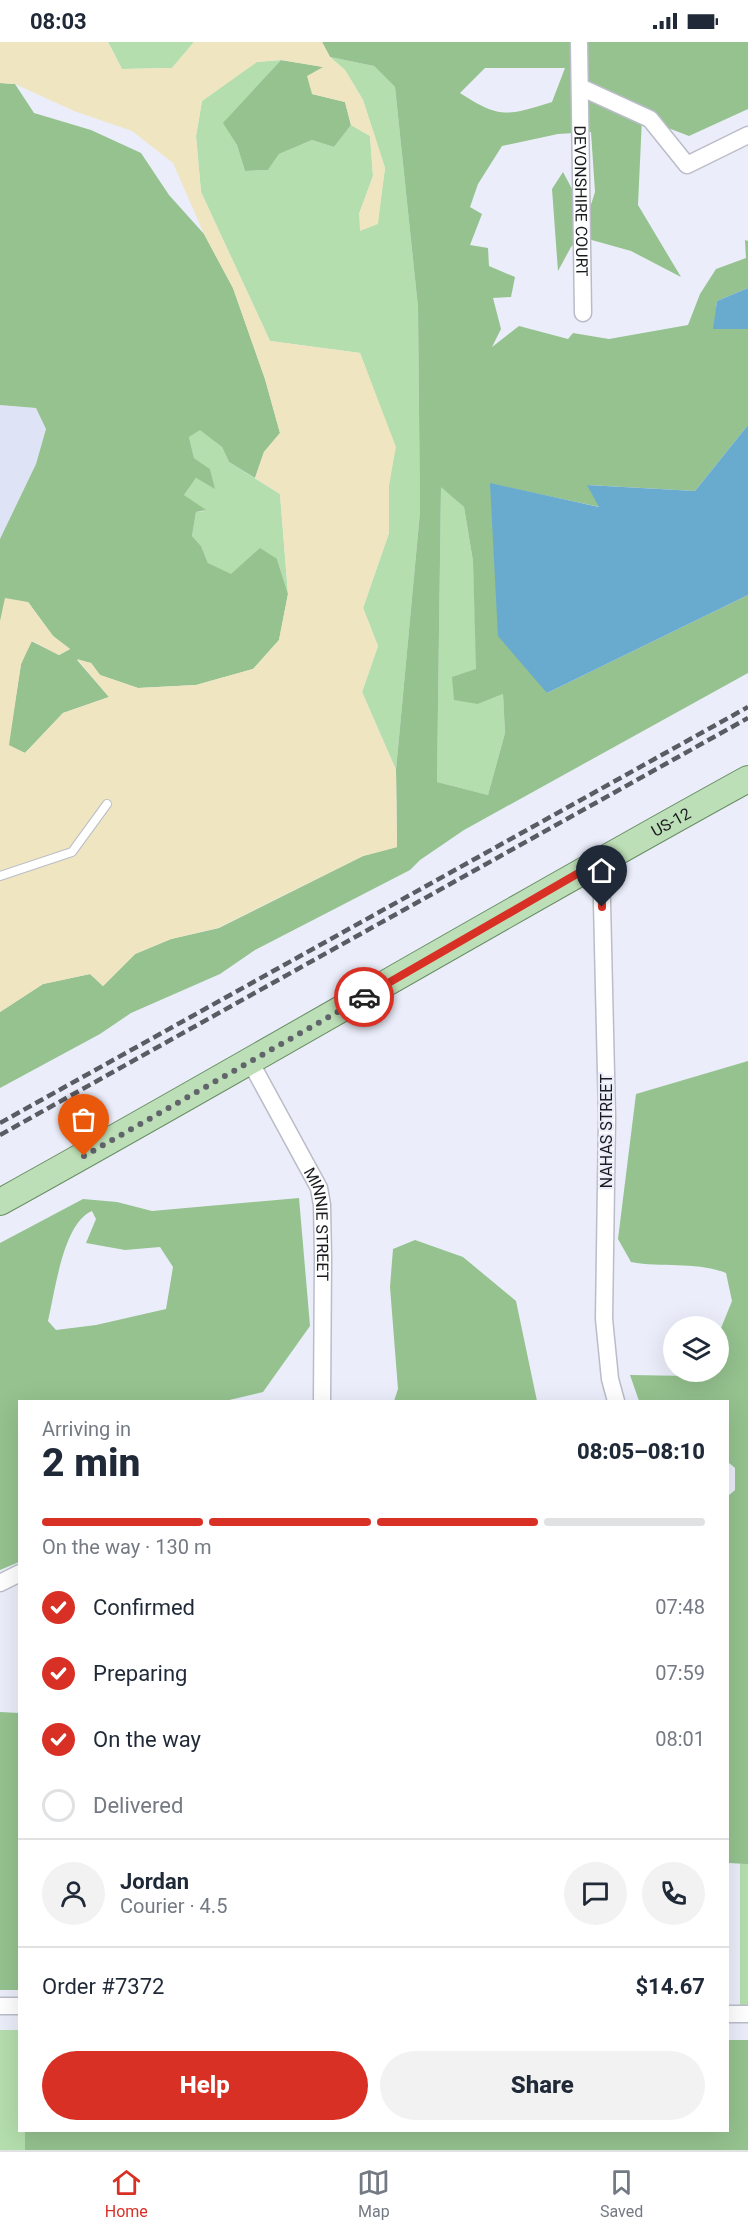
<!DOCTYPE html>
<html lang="en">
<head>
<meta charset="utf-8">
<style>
  body { margin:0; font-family:Roboto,sans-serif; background:#f2f2f3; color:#1f2937; height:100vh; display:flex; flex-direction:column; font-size:22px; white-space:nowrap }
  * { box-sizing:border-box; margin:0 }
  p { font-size:20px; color:#747a83 }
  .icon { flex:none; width:33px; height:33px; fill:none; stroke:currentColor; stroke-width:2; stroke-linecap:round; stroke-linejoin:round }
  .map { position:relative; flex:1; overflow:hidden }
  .side { position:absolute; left:18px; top:1358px; width:711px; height:732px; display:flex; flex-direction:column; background:#fff; border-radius:0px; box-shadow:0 6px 24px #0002 }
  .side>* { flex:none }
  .fabs { position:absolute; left:663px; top:1274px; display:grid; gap:12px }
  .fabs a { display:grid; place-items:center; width:66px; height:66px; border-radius:50%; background:#fff; box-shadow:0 6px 24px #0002; font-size:30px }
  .pin { position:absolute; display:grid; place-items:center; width:51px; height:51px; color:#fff; margin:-62px -26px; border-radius:50% 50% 50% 0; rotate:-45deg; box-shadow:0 0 6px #0007 }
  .pin .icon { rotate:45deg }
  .courier { position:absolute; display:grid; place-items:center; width:60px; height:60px; margin:-30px; border:4px solid #d93025; border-radius:50%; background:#fff; color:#222; box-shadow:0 2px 8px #0007 }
  .headline em { font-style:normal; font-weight:800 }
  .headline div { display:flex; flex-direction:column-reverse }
  .headline { display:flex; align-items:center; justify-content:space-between; height:102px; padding:0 24px }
  h1 { font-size:39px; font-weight:800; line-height:45px }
  .bar { display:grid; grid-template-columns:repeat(4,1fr); gap:9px 6px; align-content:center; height:72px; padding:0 24px }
  .bar i { height:8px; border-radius:4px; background:#e0e1e3 }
  .bar .on { background:#d93025 }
  .bar p { grid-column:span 4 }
  .line { display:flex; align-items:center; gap:15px; padding:0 24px; border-top:2px solid #e0e1e3 }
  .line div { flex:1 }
  .round { display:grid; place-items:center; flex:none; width:63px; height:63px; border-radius:32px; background:#f2f2f3 }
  ol { padding:0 24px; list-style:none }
  li { display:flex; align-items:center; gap:18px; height:66px }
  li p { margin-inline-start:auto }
  li .icon { padding:6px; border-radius:50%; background:#d93025; color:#fff; stroke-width:4 }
  li:last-child { color:#747a83 }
  li i { width:33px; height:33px; border:3px solid #e0e1e3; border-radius:50% }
  .action { display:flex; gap:12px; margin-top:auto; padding:12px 24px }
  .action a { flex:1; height:69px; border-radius:36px; background:#d93025; color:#fff; font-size:24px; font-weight:800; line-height:69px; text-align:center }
  .action a+a { background:#f2f2f3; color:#1f2937 }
  .status { display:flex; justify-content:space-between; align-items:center; height:42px; padding:0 30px; background:#fff; direction:ltr }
  .status svg { height:16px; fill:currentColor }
  .tabs { display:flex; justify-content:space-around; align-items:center; height:84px; border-top:2px solid #e0e1e3; background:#fff; font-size:16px; color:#747a83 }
  .tabs a { display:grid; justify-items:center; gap:3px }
  .tabs .on { color:#d93025 }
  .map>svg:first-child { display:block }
  .built { fill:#dee3f5 }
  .green { fill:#b4dead }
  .forest { fill:#95c28f; fill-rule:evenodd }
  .sand { fill:#efe5c0 }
  .water { fill:#69aacf }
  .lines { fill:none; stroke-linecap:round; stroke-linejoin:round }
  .service-casing { stroke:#babdc8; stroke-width:10 }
  .minor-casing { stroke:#babdc8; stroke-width:19 }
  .primary-casing { stroke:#678c62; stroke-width:28 }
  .service { stroke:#fff; stroke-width:8 }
  .minor { stroke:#fff; stroke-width:16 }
  .primary { stroke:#bddfb7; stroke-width:26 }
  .rail { stroke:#5a5c63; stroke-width:4.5; stroke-dasharray:9 4.5; stroke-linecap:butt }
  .done { stroke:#62646b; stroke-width:6; stroke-dasharray:0 10.8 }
  .route { stroke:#d93025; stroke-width:8 }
  .labels { text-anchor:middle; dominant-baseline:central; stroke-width:4.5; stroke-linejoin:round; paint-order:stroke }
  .street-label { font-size:16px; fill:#191a1e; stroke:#ebeefa }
</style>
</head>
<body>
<div class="status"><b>08:03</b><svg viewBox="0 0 49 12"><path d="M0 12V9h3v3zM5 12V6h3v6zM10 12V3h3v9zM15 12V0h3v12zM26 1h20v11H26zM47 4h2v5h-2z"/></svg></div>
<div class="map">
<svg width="748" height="2108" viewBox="0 0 748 2108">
  <rect width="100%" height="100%" fill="#ebeefa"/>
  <!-- built -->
  <path class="built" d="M0 363 36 366 46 387 36 422 0 497Z"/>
  <!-- green -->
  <path class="green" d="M108 0H194L172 26 122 27Z
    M330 15 374 24 395 45 418 265 420 470 396 728 362 650 378 604 363 566 389 491V443L395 405 360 311 270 299 201 150 196 94 202 59 256 20 281 18 224 81 237 103 245 129 268 128 279 112 312 98 334 105 351 83 370 94 373 134 359 172 377 182 385 126 363 58 345 28Z
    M200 387 222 405 229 420 280 452 288 552 277 517 231 533 208 521 201 504 192 494 196 470 205 469 184 453 196 436 214 446 210 427 194 416 189 395Z
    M441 444 464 465 473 519 478 662 503 652 505 691 488 753 437 740Z
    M740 1605H748V1964H740Z
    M0 1988H19L20 2088H25V2108H0Z"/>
  <!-- forest -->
  <path class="forest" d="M322 0H748V67L689 94 642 76 638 163 681 235 631 209 581 195 571 205 558 229 552 147 563 130 587 175 595 150 591 90 558 92 502 104 478 142 470 165 482 172 470 203 488 206 489 224 515 235 511 255 493 256 501 287 492 305 519 284 568 297 573 291 609 297 688 283 700 252 716 227 746 216 745 198 748 199V246L717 259 714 287H748V383L695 449 588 443 600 465 491 442 547 651 748 553V631L464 788 420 818 410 828 255 908 220 932 131 971 100 992 0 1046V970L43 942 90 932 103 944 135 912 171 897 219 886 363 814 397 805 396 728 420 470 418 265 395 45 374 24 330 15ZM485 26H565L552 60C507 74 500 77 460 51ZM441 445 464 465 473 519 476 627 452 635 454 658 478 662 503 652 505 691 488 753 437 740Z
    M281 18 324 25 312 52 345 60 351 83 334 105 312 98 279 112 268 128 245 129 237 103 223 81Z
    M0 41 15 42 34 71 91 88 141 111 169 153 204 192 233 246 265 337 280 391 264 410 255 436 229 420 222 405 200 388 189 395 194 416 210 427 215 447 196 436 184 453 206 468 196 470 192 494 201 504 208 521 231 532 260 506 277 517 288 552 279 598 253 627 196 643 138 646 100 633 91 621 77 618 109 655 63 671 25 711 8 704 21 622 31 599 59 613 70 607 53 594 28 560 0 579V497L36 422 46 387 36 366 0 363Z
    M748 1019V1822L728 1821V1454L735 1448V1426L728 1420V1359H639L630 1333 691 1334 695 1329H718L719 1291 732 1259 726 1231C695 1219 663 1226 631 1220L618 1197 636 1052Z
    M299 1156 310 1284 263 1350 225 1359H20L19 1520 0 1528V1201L83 1157 117 1160 152 1169ZM92 1169 96 1177 86 1201 125 1208 160 1205 173 1225 166 1267 96 1283 56 1288 48 1279C55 1250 63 1181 92 1169Z
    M415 1198 463 1215 516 1259 537 1359H394L398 1347 390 1245 393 1207Z
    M0 1670 19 1671V1948H0Z
    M728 1998H748V2108H25V2088H728Z"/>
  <!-- sand -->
  <path class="sand" d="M0 0H108L122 27 172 26 194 0H322L330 15 345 28 363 58 385 126 378 182 360 189 359 172 373 134 370 94 351 83 345 60 312 52 307 34 323 25 281 18 257 20 202 59 196 94 201 150 270 299 360 311 396 405 389 443V491L363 566 378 604 362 650 396 728 397 805 363 814 218 886 171 897 135 912 103 944 90 932 43 942 0 970V579L5 556 28 560 53 594 70 607 59 613 32 599 21 622 9 703 25 711 63 671 109 655 77 617 91 621 100 633 138 646 196 643 253 627 279 598 288 552 280 452 255 436 264 410 280 391 265 337 233 246 204 192 173 121 132 89 74 69 15 42 0 41Z"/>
  <!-- water -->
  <path class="water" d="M748 246V287H713L717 259Z
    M748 383V553L547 651 498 594 490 441 599 465 587 443 695 449Z"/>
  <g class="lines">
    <defs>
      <path id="service" d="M0 834 72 810 107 762"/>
      <g id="minor">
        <path id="s1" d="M579 0 583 271"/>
        <path d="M580 45 650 77 687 123 748 93"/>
        <path d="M601 818 607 1075 604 1277 610 1337 616 1359"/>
        <path id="s2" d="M251 1021 319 1146 322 1163 323 1216 322 1359"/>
        <path d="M0 1541 20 1531"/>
        <path d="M0 1964H20"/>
        <path d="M728 1972H748"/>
      </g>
      <g id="primary">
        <path id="s3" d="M0 1160C251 1021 497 875 748 737"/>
      </g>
    </defs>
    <!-- service casing -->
    <use href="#service" class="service-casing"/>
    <!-- minor casing -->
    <use href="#minor" class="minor-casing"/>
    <!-- primary casing -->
    <use href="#primary" class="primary-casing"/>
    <!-- service -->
    <use href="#service" class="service"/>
    <!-- minor -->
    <use href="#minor" class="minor"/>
    <!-- primary -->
    <use href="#primary" class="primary"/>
    <!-- rail -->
    <path class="rail" d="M0 1081 748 665
      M0 1093 748 676"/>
  </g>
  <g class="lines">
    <!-- done -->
    <path class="done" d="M84 1114 364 955"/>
    <!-- route -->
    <path class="route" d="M364 955 601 818 602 865"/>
  </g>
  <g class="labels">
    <!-- street labels -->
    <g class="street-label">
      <text stroke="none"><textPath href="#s1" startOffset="159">DEVONSHIRE COURT</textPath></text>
      <text stroke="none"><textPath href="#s3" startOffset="771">US-12</textPath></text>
      <text transform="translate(606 1089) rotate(-90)">NAHAS STREET</text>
      <text stroke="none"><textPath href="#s2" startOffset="178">MINNIE STREET</textPath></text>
    </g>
  </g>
</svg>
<div class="fabs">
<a><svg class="icon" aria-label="layers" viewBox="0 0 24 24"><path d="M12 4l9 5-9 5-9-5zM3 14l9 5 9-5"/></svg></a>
</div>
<div class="pin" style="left:84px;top:1114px;background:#ea580c"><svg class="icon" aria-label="bag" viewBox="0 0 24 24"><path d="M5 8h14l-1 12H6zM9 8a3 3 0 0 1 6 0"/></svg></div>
<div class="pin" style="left:602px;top:865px;background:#1f2937"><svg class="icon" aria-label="home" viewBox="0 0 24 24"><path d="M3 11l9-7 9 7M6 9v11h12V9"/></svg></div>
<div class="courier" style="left:364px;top:955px"><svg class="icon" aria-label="car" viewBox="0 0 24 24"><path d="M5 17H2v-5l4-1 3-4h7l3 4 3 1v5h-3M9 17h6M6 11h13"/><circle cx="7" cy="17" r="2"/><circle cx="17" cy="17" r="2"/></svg></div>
<section class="side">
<div class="headline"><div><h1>2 min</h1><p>Arriving in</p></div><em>08:05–08:10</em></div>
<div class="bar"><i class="on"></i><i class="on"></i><i class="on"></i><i></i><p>On the way · 130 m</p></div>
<ol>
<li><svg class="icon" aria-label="check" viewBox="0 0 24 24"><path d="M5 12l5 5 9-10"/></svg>Confirmed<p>07:48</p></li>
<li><svg class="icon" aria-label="check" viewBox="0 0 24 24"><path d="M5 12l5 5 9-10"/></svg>Preparing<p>07:59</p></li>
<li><svg class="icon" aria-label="check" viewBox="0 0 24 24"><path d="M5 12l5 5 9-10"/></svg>On the way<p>08:01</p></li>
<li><i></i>Delivered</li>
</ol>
<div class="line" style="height:108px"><a class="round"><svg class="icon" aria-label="person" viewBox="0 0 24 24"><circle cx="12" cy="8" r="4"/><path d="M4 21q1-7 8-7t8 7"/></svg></a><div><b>Jordan</b><p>Courier · 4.5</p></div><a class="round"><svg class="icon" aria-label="chat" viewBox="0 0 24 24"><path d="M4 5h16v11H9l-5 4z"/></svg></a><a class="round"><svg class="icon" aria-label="phone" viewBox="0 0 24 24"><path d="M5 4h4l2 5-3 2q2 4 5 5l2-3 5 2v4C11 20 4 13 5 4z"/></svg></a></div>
<div class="line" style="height:78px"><div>Order #7372</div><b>$14.67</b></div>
<div class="action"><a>Help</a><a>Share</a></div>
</section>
</div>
<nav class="tabs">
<a class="on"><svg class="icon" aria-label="home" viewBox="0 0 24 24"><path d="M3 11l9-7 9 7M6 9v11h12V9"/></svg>Home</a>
<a><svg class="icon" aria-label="map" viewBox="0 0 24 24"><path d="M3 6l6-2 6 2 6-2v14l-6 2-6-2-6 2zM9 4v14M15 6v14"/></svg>Map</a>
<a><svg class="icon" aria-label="saved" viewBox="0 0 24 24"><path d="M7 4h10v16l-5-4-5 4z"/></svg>Saved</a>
</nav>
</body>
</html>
